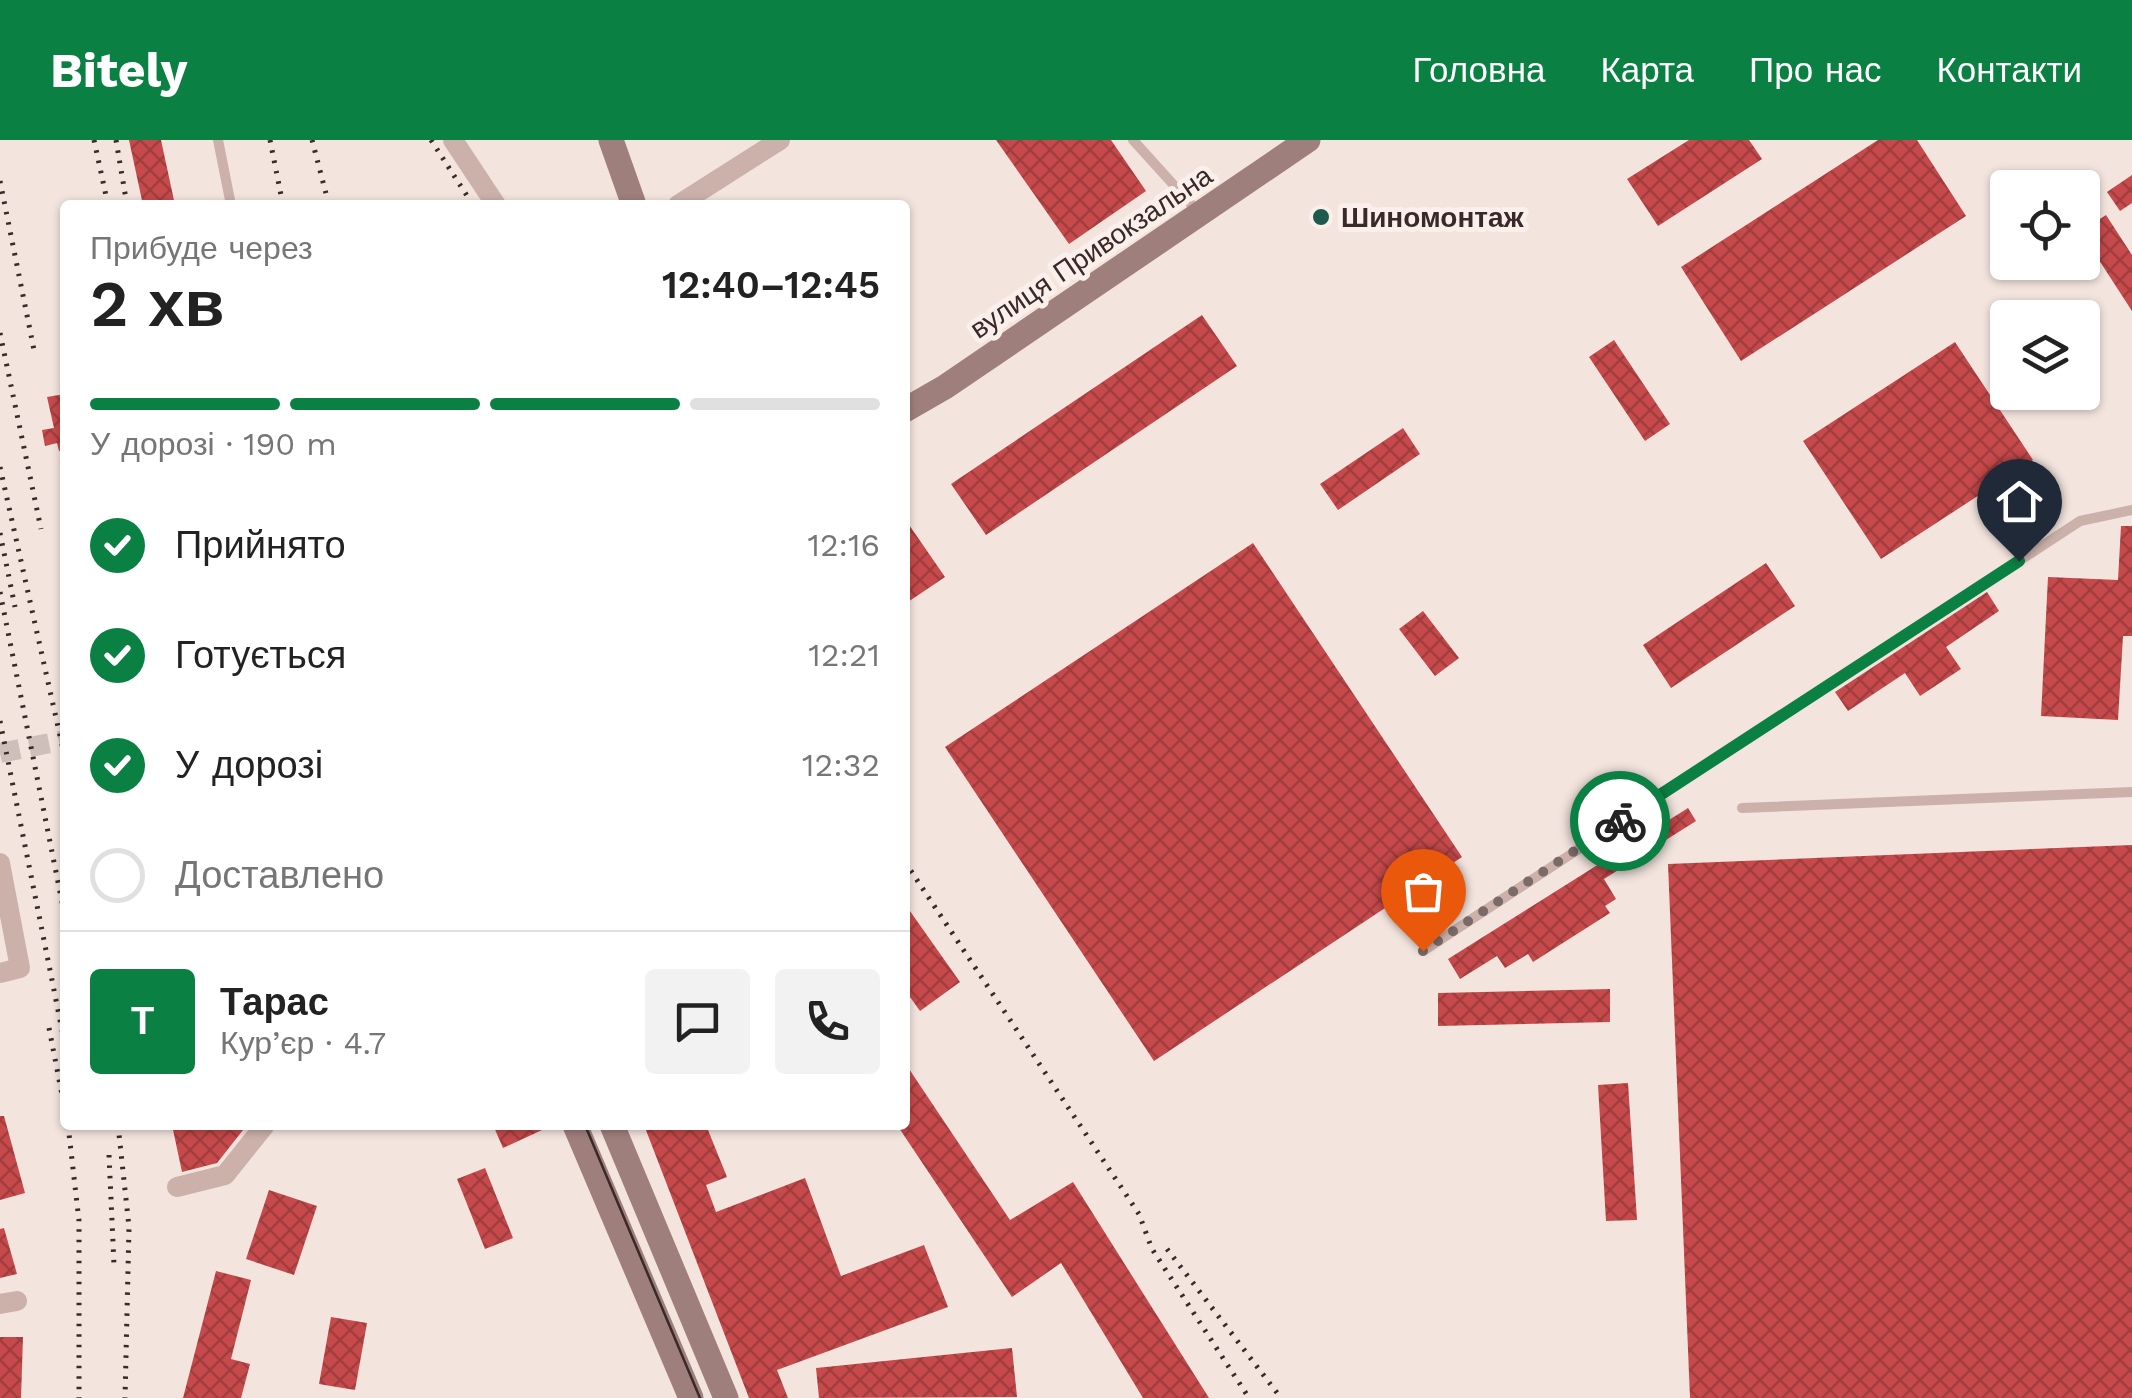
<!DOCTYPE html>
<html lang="uk">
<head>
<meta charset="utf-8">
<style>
  body { margin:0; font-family:"Work Sans",sans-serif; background:#f2f2f2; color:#222; height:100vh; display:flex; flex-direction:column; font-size:38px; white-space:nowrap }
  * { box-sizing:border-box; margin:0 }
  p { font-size:32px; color:#767676 }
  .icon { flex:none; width:55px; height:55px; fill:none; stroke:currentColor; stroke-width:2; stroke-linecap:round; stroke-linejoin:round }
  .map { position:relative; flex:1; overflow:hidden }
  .sheet { position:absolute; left:60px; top:60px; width:850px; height:930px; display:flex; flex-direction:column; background:#fff; border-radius:10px; box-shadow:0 2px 8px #0004 }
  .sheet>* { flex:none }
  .controls { position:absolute; left:1990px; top:30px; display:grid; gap:20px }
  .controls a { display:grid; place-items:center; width:110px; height:110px; border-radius:10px; background:#fff; box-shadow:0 2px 8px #0004; font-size:50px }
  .pin { position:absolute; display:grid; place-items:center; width:85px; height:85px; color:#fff; margin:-102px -42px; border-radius:50% 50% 50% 0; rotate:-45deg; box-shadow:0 0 10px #0007 }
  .pin .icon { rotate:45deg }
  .courier { position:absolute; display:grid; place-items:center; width:100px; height:100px; margin:-50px; border:8px solid #0b8043; border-radius:50%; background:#fff; color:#222; box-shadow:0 2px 12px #0007 }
  .headline em { font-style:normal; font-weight:600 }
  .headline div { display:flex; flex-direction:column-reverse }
  .headline { display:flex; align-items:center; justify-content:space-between; height:170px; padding:0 30px }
  h1 { font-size:65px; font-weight:600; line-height:75px }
  .bar { display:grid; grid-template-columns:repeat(4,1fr); gap:15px 10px; align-content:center; height:120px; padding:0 30px }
  .bar i { height:12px; border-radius:8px; background:#e0e0e0 }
  .bar .on { background:#0b8043 }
  .bar p { grid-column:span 4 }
  .line { display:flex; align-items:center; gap:25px; padding:0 30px; border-top:2px solid #e0e0e0 }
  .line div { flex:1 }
  .round { display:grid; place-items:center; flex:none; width:105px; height:105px; border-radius:10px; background:#f2f2f2 }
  ol { padding:0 30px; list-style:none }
  li { display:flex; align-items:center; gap:30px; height:110px }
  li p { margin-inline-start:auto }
  li .icon { padding:10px; border-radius:50%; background:#0b8043; color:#fff; stroke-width:4 }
  li:last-child { color:#767676 }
  li i { width:55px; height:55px; border:5px solid #e0e0e0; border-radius:50% }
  header { display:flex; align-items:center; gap:60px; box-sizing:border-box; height:140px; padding:0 50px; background:#0b8043; color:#fff }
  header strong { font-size:48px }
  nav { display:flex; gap:55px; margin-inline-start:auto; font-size:35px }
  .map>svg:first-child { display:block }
  .building { fill:url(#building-cross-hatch) }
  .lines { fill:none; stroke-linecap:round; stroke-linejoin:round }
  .street-tunnel { stroke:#cebfba; stroke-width:20; stroke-dasharray:20 10; stroke-linecap:butt }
  .lane { stroke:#cbb1aa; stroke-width:10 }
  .street { stroke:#cbb1aa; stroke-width:20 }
  .secondary { stroke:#9f7f7b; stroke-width:25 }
  .tram { stroke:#392a29; stroke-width:2.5 }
  .rail { stroke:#392a29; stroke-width:5; stroke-dasharray:2.5 8; stroke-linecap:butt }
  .done { stroke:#7a6b68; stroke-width:10; stroke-dasharray:0 18 }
  .route { stroke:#0b8043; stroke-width:12 }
  .poi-dot { fill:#1f5a4f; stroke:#faefeb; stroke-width:4 }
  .labels { text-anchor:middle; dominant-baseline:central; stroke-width:10; stroke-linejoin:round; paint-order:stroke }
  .poi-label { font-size:28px; font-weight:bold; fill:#392a29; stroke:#faefeb; text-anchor:start }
  .street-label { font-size:28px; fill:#392a29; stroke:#faefeb }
</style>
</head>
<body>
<header>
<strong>Bitely</strong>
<nav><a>Головна</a><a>Карта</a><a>Про нас</a><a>Контакти</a></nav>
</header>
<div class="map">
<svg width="2132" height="1258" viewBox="0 0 2132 1258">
  <defs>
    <pattern id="building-cross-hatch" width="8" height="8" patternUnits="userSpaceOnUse" patternTransform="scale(2.5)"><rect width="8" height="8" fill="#c6494b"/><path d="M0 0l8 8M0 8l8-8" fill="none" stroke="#a23d3e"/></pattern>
  </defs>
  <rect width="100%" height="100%" fill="#f3e4de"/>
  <!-- building -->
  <path class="building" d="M129 0H161L175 65H143Z
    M996 0H1111L1146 51 1069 104Z
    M1689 0H1749L1762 19 1658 86 1627 39Z
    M1878 0H1917L1966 76 1741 221 1681 127Z
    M2132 35V63L2120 71 2107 52Z
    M2106 75 2132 115V171L2082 94V91Z
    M1202 175 1237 226 986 395 951 344Z
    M1614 200 1670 284 1645 301 1589 217Z
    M1955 202 2033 320 1881 419 1803 301Z
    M65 254V310L59 311 57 303 45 306 42 290 54 288 47 257Z
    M1403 288 1420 314 1338 370 1320 344Z
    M905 379 945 437 905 464Z
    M2121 386H2132V496H2123L2118 580 2041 576 2048 437 2118 440Z
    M1253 403 1462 717 1154 921 945 607Z
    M1766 423 1795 466 1671 548 1643 505Z
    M1987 452 1999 471 1946 507 1961 529 1920 556 1905 533 1848 571 1835 552Z
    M1423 471 1459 518 1435 536 1399 489Z
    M1688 668 1696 681 1604 739 1616 759 1605 766 1610 773 1533 822 1528 814 1505 828 1497 816 1460 839 1448 819Z
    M2132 705V1258H1690L1668 724Z
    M905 764 960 842 920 871 905 850Z
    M1610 849V882L1438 886V853Z
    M905 923 1010 1080 1073 1042 1209 1258H1143L1061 1123 1012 1157 897 985H905Z
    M1628 943 1637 1080 1606 1081 1598 945Z
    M0 976H4L25 1053 0 1060Z
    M172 985H247L217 1023 182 1032Z
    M493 985H553L503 1008Z
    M644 985H706L727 1037 706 1045 716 1072 805 1038 841 1136 924 1105 948 1167 777 1230 788 1258H749Z
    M485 1028 513 1098 485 1109 457 1039Z
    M269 1050 317 1066 294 1135 246 1119Z
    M4 1088 17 1134 0 1138V1089Z
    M216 1131 251 1140 231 1219 250 1224 241 1258H183Z
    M331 1177 367 1183 355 1250 319 1244Z
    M0 1197H23L21 1258H0Z
    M1012 1208 1017 1257 819 1258 816 1228Z"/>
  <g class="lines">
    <!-- street-tunnel -->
    <path class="street-tunnel" d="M0 613 65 600"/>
    <!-- lane -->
    <path class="lane" d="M218 0 231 65
      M1133 0 1199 73
      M1742 668 2132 652
      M1423 811 2080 381 2132 370"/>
    <!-- street -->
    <path class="street" d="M453 0 496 65
      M678 65 780 0
      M0 723 20 828 0 833
      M177 1047 225 1035 265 985
      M0 1164 17 1161"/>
    <!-- secondary -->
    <path class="secondary" d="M611 0 634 65
      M905 270 945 247 1308 0
      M575 985 691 1258
      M612 985 726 1258"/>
    <!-- tram -->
    <path class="tram" d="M585 985 700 1258"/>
    <!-- rail -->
    <path class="rail" d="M94 0 108 65
      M116 0 127 65
      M270 0 283 65
      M312 0 329 65
      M431 0 473 65
      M0 41 34 210
      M0 193 41 389
      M0 327 65 618
      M0 393 15 467
      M0 452 65 777
      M0 581 65 905
      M905 722 1139 1074 1152 1109 1249 1258
      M49 888 65 970
      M68 985 79 1081V1258
      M118 985 129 1087 125 1258
      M109 1015 114 1125
      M1167 1109 1281 1258"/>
  </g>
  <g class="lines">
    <!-- done -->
    <path class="done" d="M1423 811 1620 681"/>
    <!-- route -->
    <path class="route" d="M1620 681 2019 421"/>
  </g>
  <!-- markers -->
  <circle class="poi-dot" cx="1321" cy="77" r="10"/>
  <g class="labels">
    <!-- poi labels -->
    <g class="poi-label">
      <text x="1341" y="77">Шиномонтаж</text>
    </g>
    <!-- street labels -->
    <g class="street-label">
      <text transform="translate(1091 112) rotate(-34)">вулиця Привокзальна</text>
    </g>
  </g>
</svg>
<div class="controls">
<a><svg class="icon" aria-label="locate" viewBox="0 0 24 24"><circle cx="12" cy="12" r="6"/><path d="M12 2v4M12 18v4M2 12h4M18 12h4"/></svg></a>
<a><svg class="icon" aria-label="layers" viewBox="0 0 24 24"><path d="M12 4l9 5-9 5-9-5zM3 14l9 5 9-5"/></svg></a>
</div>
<div class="pin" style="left:1423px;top:811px;background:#ea580c"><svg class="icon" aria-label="bag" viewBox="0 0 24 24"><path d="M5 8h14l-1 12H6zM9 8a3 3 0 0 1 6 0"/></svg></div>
<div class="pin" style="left:2019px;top:421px;background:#1f2937"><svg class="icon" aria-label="home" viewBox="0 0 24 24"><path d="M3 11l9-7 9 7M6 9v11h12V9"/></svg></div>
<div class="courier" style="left:1620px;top:681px"><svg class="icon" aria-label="bike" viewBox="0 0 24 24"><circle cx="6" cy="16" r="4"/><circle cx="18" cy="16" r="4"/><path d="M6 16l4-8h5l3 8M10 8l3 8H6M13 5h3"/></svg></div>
<section class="sheet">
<div class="headline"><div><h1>2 хв</h1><p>Прибуде через</p></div><em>12:40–12:45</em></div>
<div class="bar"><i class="on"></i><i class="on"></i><i class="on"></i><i></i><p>У дорозі · 190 m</p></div>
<ol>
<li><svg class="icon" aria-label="check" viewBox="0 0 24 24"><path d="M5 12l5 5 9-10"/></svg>Прийнято<p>12:16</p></li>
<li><svg class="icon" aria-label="check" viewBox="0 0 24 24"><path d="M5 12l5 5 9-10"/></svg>Готується<p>12:21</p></li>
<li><svg class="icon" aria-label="check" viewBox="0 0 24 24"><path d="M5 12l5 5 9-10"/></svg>У дорозі<p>12:32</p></li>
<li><i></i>Доставлено</li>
</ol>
<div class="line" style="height:180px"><b class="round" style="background:#0b8043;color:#fff">Т</b><div><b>Тарас</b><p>Кур’єр · 4.7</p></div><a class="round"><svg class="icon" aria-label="chat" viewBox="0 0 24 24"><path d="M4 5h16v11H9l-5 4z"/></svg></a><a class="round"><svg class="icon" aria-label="phone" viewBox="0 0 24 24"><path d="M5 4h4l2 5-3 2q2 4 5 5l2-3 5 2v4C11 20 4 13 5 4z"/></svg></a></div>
</section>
</div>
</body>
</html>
